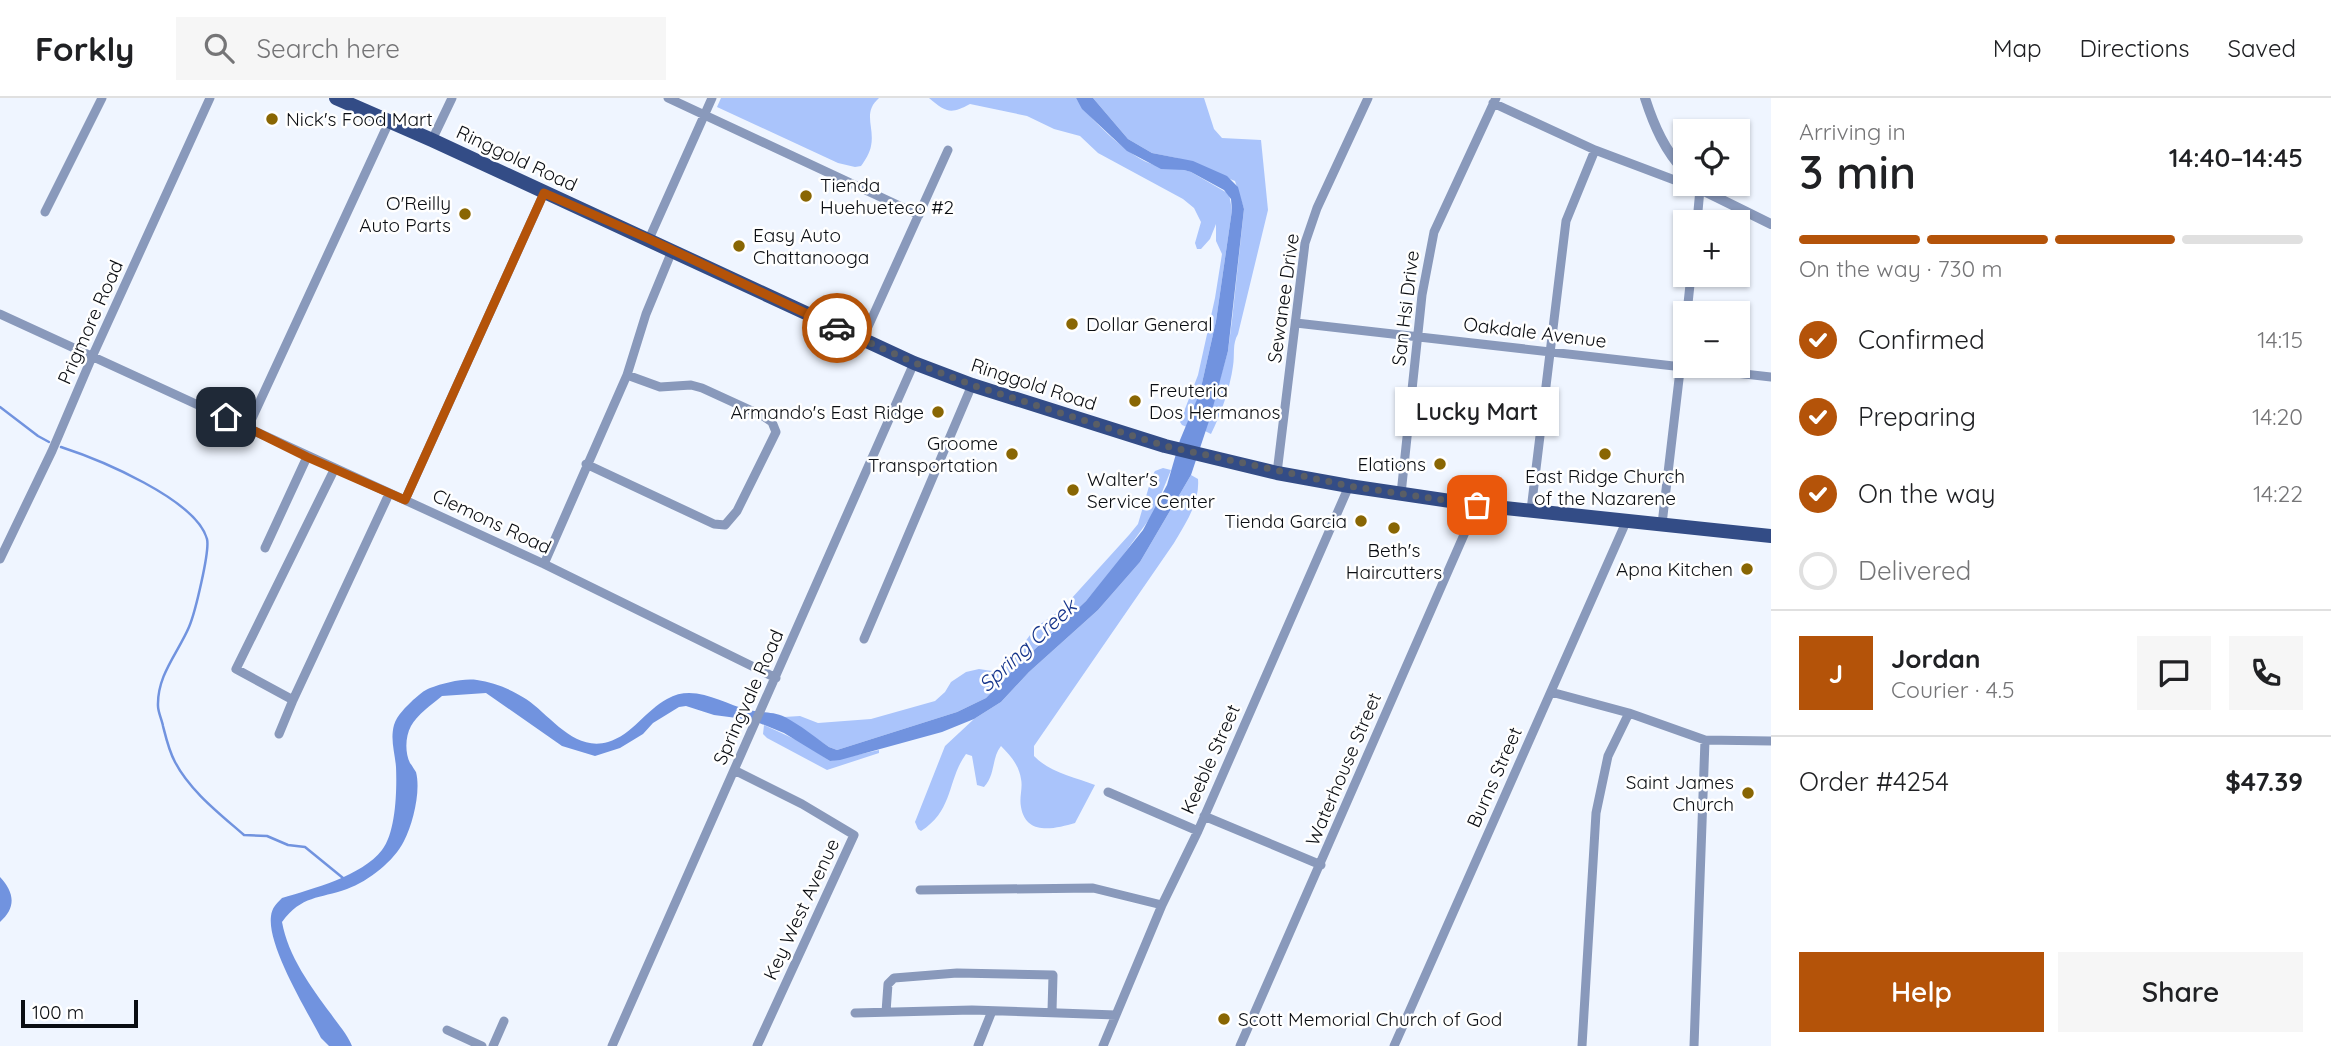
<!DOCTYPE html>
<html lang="en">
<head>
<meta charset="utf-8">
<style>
  body { margin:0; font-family:Quicksand,sans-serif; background:#f6f6f6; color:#202124; height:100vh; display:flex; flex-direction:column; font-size:26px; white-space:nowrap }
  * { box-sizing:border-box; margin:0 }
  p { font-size:23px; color:#757577 }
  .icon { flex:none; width:38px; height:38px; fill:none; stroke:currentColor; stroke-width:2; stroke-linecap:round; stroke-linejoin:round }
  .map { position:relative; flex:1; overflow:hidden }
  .side { display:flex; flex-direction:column; background:#fff; width:560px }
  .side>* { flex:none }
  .buttons { position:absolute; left:1673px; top:21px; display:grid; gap:14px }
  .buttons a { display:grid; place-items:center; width:77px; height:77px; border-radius:0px; background:#fff; box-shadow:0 2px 5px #0004; font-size:35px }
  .scale { position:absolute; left:21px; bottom:18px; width:117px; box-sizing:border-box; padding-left:7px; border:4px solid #0a0d12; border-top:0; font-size:19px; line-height:24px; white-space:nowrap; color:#0a0d12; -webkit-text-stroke:5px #fff; paint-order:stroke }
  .pin { position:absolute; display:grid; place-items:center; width:60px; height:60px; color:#fff; margin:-30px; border-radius:14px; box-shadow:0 4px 10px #0006 }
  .courier { position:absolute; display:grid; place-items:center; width:70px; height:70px; margin:-35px; border:5px solid #b45309; border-radius:50%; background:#fff; color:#222; box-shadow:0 2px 9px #0007 }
  .bubble { position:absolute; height:49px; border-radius:0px; background:#fff; box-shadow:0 2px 5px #0004; font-size:23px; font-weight:600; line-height:49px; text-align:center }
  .summary em { font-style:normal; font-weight:600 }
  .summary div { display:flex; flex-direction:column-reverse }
  .summary { display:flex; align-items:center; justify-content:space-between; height:119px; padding:0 28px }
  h1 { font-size:46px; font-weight:600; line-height:52px }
  .bar { display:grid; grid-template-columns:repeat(4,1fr); gap:10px 7px; align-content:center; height:84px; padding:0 28px }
  .bar i { height:9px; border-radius:5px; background:#e0e0e0 }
  .bar .active { background:#b45309 }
  .bar p { grid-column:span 4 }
  .line { display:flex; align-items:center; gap:18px; padding:0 28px; border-top:2px solid #e0e0e0 }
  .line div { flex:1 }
  .round { display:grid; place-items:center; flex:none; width:74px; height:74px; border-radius:0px; background:#f6f6f6 }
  ol { padding:0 28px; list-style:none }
  li { display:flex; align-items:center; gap:21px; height:77px }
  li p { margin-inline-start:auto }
  li .icon { padding:7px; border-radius:50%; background:#b45309; color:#fff; stroke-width:4 }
  li:last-child { color:#757577 }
  li i { width:38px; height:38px; border:4px solid #e0e0e0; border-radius:50% }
  .primary-button { display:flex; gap:14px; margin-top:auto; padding:14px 28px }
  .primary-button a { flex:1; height:80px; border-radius:0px; background:#b45309; color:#fff; font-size:28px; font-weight:600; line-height:80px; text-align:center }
  .primary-button a+a { background:#f6f6f6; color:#202124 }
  header { display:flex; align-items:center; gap:42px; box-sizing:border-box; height:98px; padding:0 35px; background:#fff; border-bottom:2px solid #e0e0e0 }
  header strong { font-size:33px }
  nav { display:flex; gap:38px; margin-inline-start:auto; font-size:24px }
  .search { width:490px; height:63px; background:#f6f6f6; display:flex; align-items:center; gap:18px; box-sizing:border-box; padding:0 24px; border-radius:0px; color:#757577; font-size:26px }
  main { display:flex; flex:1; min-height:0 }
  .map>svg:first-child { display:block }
  .green { fill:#aac4fb }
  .water { fill:#7193df }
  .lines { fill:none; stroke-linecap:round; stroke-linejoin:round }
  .stream { stroke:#7193df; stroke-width:2.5 }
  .minor { stroke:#8999bb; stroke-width:9 }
  .tertiary { stroke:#8999bb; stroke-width:10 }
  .primary { stroke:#334c86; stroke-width:14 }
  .done { stroke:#5a5e65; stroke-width:7; stroke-dasharray:0 12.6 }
  .route { stroke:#b45309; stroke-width:9 }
  .poi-dot { fill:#896603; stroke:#fff; stroke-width:2.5 }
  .labels { text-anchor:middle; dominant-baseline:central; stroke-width:5; stroke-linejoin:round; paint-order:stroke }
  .poi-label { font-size:19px; fill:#0a0d12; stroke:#fff; text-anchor:start }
  .street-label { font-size:19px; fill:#0a0d12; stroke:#fff }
  .water-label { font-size:21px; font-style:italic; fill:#15348b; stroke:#fff }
</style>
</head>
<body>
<header>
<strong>Forkly</strong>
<div class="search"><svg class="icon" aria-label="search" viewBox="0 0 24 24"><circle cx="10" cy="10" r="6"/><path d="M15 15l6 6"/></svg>Search here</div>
<nav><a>Map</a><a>Directions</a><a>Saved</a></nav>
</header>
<main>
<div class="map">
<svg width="1771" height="948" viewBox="0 0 1771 948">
  <rect width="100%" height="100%" fill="#eff5ff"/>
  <!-- green -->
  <path class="green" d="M721 0H879C862 15 875 29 871 48 870 54 865 63 861 68L855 69 838 65 717 9Z
    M929 0H1076C1087 19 1128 57 1149 65 1164 71 1178 69 1191 74L1229 96 1232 112 1216 223 1200 294 1187 329 1182 327 1180 324 1198 277 1215 200 1222 156 1216 143V126L1210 141 1201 151H1197L1195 145 1201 124 1194 110 1183 101 1098 55 1080 38 1054 31 1027 18 970 6C950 17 946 14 929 0Z
    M1093 0H1204L1214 31 1222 40 1261 42 1268 112 1238 236C1232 246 1235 257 1233 268 1230 290 1221 316 1211 336L1205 333 1228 253 1232 222 1244 111 1235 83 1177 60 1152 55 1128 41Z
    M1163 370 1171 372 1153 416 1116 467 1086 503 1017 568 986 600 957 614 837 652 829 649 784 619 800 618 818 625 871 621 935 603 945 594 951 584 966 574 979 571 992 573 1004 572 1036 529 1061 512 1129 437 1138 426 1152 378 1155 373Z
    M1191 377 1198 381C1200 405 1185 426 1174 445L1034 648V658C1049 674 1074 679 1095 687L1075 725C1054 731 1026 738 1021 709 1019 699 1023 690 1021 681 1019 667 1010 657 1001 648 991 661 996 676 984 689L977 687 972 658 966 656C947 682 954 712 921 733L918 731 915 724 945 648 974 621 1001 604 1029 574 1098 512 1140 464Z
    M764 627 803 645 830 663 879 652V655L827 672 767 640 763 636Z"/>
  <!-- water -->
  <path class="water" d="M1076 0H1093L1128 41 1152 55 1193 63 1227 78 1238 89 1244 111 1228 253 1210 320 1191 377 1140 464 1098 512 1029 574 1001 604 974 621 942 634 840 662 830 663 784 635 752 622 714 617 686 608 679 609 653 625 643 636 620 650 595 658 562 648 486 595 442 598C431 607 417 617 411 628 405 639 405 655 410 665 411 666 416 674 416 674 421 693 413 726 404 743 394 763 369 783 347 791 319 801 302 797 282 824 288 858 311 889 331 916 339 928 346 934 352 948H329L321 940C307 913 267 848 271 818 272 810 276 806 282 800 312 791 362 778 382 752 396 734 397 692 396 669 395 655 390 642 394 627 397 617 406 609 413 602 418 598 424 592 430 590 444 585 463 580 477 582 494 584 512 592 526 601 550 617 574 654 608 644 632 637 646 612 667 601 695 585 722 606 749 612 761 615 773 613 785 619 800 627 815 639 829 649L837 652 957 614 986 600 1017 568 1086 503 1143 432 1167 387 1180 342 1200 294 1216 223 1232 112 1231 101 1224 92 1191 74 1184 72 1161 71 1127 53 1082 11Z
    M0 779C15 795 16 810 0 824Z"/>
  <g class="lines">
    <!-- stream -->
    <path class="stream" d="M0 309 38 338 49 344
      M61 349C98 361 196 401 207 441 210 453 195 515 189 529 178 555 157 577 158 608 158 614 162 622 163 628 166 640 169 653 175 664 190 693 220 716 244 737L267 738 288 747 305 749 343 780"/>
    <!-- minor -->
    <path class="minor" d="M668 0 919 117
      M1493 5 1595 52 1685 86
      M432 42 452 0
      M45 114 102 0
      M1697 124 1700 91 1697 90
      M649 141 712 0
      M1687 215 1691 177
      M0 216 544 466 776 580
      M1296 225 1771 279
      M862 242 948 52
      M248 329 389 24
      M586 366 714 426 725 427 737 413 776 334 772 324 763 318 702 290 691 287 660 289 627 277
      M1277 375 1305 145 1317 110 1368 0
      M1401 396 1422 197 1434 134 1496 0
      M405 402 544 95
      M1531 412 1566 123 1595 52
      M1662 426 1685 230
      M265 450 307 359
      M0 461 52 353 92 259 210 0
      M544 466 627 277 646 216 672 153
      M864 541 972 287
      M1551 594 1629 615 1705 642 1771 643
      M293 602 236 571 335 370
      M279 636 293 602 389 396
      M734 672 802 706 854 737 757 948
      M1108 694 1198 733
      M1204 718 1321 767
      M920 792 1093 790 1162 807
      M886 914 888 886 894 880 957 875 1053 877 1052 913
      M855 915 972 912 1116 917
      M447 932 482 948
      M493 948 504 923
      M612 948 914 265
      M978 948 992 913
      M1103 948 1162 807 1198 733 1349 388
      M1240 948 1477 407
      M1394 948 1626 424
      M1582 948 1596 715 1608 658 1629 615
      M1694 948 1705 642"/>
    <!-- tertiary -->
    <path class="tertiary" d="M1645 0C1654 28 1665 53 1685 74
      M1696 86 1700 91 1771 126"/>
    <!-- primary -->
    <path class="primary" d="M336 0 432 42 914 265 972 287 1165 348 1277 375 1349 388 1477 407 1771 438"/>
  </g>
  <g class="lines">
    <!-- done -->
    <path class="done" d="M837 230 915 265 972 287 1165 348 1349 388 1477 407"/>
    <!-- route -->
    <path class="route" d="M226 319 307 359 405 402 544 95 649 141 837 230"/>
  </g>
  <!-- markers -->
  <g class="poi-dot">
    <circle cx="272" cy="21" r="7"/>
    <circle cx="806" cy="98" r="7"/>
    <circle cx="465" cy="116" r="7"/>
    <circle cx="739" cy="148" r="7"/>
    <circle cx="1072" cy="226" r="7"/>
    <circle cx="1135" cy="303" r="7"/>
    <circle cx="938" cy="314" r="7"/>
    <circle cx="1012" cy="356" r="7"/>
    <circle cx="1605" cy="356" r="7"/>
    <circle cx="1440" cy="366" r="7"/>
    <circle cx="1073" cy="392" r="7"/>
    <circle cx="1361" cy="423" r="7"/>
    <circle cx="1394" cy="430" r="7"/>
    <circle cx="1747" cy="471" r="7"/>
    <circle cx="1748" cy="695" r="7"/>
    <circle cx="1224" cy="921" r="7"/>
  </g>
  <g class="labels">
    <!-- poi labels -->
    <g class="poi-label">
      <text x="286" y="21">Nick's Food Mart</text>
      <text x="820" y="87">Tienda<tspan x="820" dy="22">Huehueteco #2</tspan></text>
      <text x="451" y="105" text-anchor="end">O'Reilly<tspan x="451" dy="22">Auto Parts</tspan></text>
      <text x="753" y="137">Easy Auto<tspan x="753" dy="22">Chattanooga</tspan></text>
      <text x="1086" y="226">Dollar General</text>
      <text x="1149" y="292">Freuteria<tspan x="1149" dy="22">Dos Hermanos</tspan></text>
      <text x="924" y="314" text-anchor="end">Armando's East Ridge</text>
      <text x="998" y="345" text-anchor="end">Groome<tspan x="998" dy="22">Transportation</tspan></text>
      <text x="1426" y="366" text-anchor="end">Elations</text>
      <text x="1605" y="378" text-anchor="middle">East Ridge Church<tspan x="1605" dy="22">of the Nazarene</tspan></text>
      <text x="1087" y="381">Walter's<tspan x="1087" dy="22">Service Center</tspan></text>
      <text x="1347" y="423" text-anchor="end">Tienda Garcia</text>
      <text x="1394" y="452" text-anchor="middle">Beth's<tspan x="1394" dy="22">Haircutters</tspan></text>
      <text x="1733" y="471" text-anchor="end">Apna Kitchen</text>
      <text x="1734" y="684" text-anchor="end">Saint James<tspan x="1734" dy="22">Church</tspan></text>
      <text x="1238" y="921">Scott Memorial Church of God</text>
    </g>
    <!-- street labels -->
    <g class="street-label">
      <text transform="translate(517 60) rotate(25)">Ringgold Road</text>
      <text transform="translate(1283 200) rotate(-82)">Sewanee Drive</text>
      <text transform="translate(1405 210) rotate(-83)">San Hsi Drive</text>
      <text transform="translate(90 224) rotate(-66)">Prigmore Road</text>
      <text transform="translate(1535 234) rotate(7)">Oakdale Avenue</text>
      <text transform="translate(1034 286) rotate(18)">Ringgold Road</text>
      <text transform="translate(492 423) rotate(25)">Clemons Road</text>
      <text transform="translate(748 599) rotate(-66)">Springvale Road</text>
      <text transform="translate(1210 661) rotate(-66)">Keeble Street</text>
      <text transform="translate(1343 671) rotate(-67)">Waterhouse Street</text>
      <text transform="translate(1494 679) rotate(-66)">Burns Street</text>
      <text transform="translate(801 811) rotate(-65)">Key West Avenue</text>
    </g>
    <!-- water labels -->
    <g class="water-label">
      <text transform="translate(1027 547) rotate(-43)">Spring Creek</text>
    </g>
  </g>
</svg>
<div class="buttons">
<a><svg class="icon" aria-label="locate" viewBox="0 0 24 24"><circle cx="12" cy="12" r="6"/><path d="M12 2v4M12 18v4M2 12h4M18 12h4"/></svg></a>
<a>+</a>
<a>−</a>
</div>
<div class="scale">100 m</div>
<div class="pin" style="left:1477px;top:407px;background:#ea580c"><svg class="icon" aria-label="bag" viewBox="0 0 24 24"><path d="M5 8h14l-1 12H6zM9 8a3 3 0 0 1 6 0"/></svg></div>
<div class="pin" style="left:226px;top:319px;background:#1f2937"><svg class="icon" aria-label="home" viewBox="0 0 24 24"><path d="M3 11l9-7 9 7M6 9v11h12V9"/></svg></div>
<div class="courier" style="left:837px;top:230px"><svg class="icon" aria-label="car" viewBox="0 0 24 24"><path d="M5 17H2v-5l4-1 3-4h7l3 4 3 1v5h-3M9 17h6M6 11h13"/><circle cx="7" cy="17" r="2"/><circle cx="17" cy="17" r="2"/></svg></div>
<div class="bubble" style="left:1395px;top:289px;width:164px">Lucky Mart</div>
</div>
<section class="side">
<div class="summary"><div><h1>3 min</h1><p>Arriving in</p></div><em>14:40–14:45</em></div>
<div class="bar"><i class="active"></i><i class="active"></i><i class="active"></i><i></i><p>On the way · 730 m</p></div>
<ol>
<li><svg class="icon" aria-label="check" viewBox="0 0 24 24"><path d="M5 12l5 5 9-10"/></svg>Confirmed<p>14:15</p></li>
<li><svg class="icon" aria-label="check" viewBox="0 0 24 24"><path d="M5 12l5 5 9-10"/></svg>Preparing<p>14:20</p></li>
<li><svg class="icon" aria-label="check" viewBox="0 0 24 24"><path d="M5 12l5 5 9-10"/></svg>On the way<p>14:22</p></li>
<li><i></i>Delivered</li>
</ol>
<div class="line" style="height:126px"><b class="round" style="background:#b45309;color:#fff">J</b><div><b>Jordan</b><p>Courier · 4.5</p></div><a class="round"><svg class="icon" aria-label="chat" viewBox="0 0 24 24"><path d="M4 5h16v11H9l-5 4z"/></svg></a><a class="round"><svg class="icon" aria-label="phone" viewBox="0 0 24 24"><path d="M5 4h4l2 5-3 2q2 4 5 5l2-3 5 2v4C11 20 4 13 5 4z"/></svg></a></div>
<div class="line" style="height:91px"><div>Order #4254</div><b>$47.39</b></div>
<div class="primary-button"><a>Help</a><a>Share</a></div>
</section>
</main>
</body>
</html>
